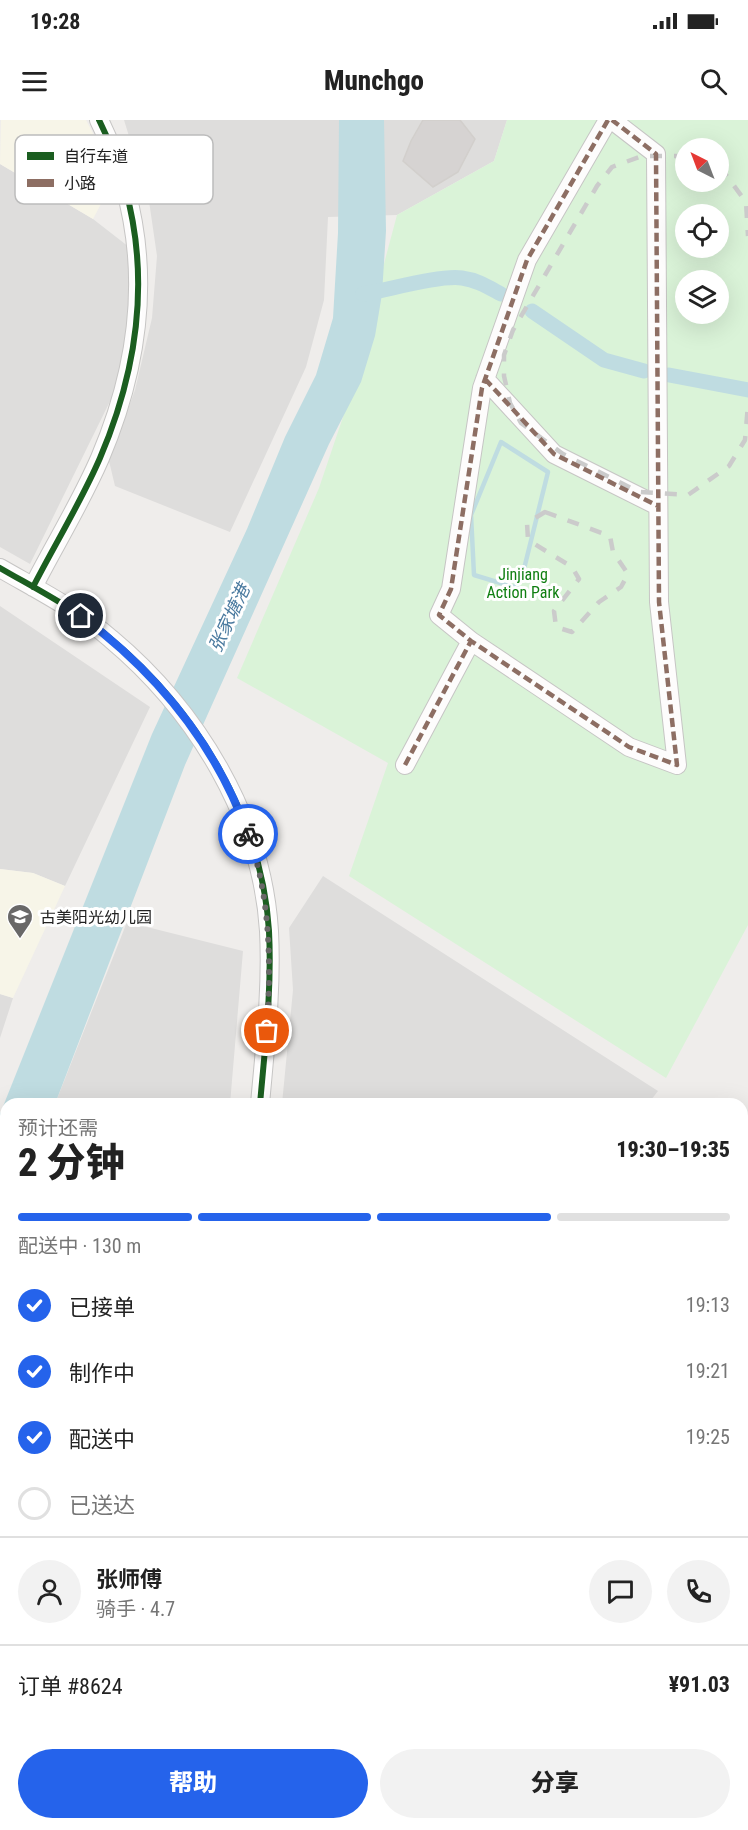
<!DOCTYPE html>
<html lang="zh">
<head>
<meta charset="utf-8">
<style>
  body { margin:0; font-family:"Roboto Condensed","Noto Sans SC",sans-serif; background:#f2f2f2; color:#222; height:100vh; display:flex; flex-direction:column; font-size:22px; white-space:nowrap }
  * { box-sizing:border-box; margin:0 }
  p { font-size:20px; color:#767676 }
  .icon { flex:none; width:33px; height:33px; fill:none; stroke:currentColor; stroke-width:2; stroke-linecap:round; stroke-linejoin:round }
  .map { position:relative; flex:1; overflow:hidden }
  .panel { position:absolute; left:0px; top:978px; width:748px; height:732px; display:flex; flex-direction:column; background:#fff; border-radius:18px 18px 0 0; box-shadow:0 6px 24px #0002 }
  .panel>* { flex:none }
  .needle { width:39px; rotate:318deg }
  .fabs { position:absolute; left:675px; top:18px; display:grid; gap:12px }
  .fabs a { display:grid; place-items:center; width:54px; height:54px; border-radius:50%; background:#fff; box-shadow:0 6px 24px #0002; font-size:30px }
  .pin { position:absolute; display:grid; place-items:center; width:51px; height:51px; color:#fff; margin:-26px; border:3px solid #fff; border-radius:50%; box-shadow:0 2px 6px #0007 }
  .courier { position:absolute; display:grid; place-items:center; width:60px; height:60px; margin:-30px; border:4px solid #2563eb; border-radius:50%; background:#fff; color:#222; box-shadow:0 2px 8px #0007 }
  .overview em { font-style:normal; font-weight:800 }
  .overview div { display:flex; flex-direction:column-reverse }
  .overview { display:flex; align-items:center; justify-content:space-between; height:102px; padding:0 18px }
  h1 { font-size:39px; font-weight:800; line-height:45px }
  .bar { display:grid; grid-template-columns:repeat(4,1fr); gap:9px 6px; align-content:center; height:72px; padding:0 18px }
  .bar i { height:8px; border-radius:4px; background:#e0e0e0 }
  .bar .active { background:#2563eb }
  .bar p { grid-column:span 4 }
  .line { display:flex; align-items:center; gap:15px; padding:0 18px; border-top:2px solid #e0e0e0 }
  .line div { flex:1 }
  .round { display:grid; place-items:center; flex:none; width:63px; height:63px; border-radius:32px; background:#f2f2f2 }
  ol { padding:0 18px; list-style:none }
  li { display:flex; align-items:center; gap:18px; height:66px }
  li p { margin-inline-start:auto }
  li .icon { padding:6px; border-radius:50%; background:#2563eb; color:#fff; stroke-width:4 }
  li:last-child { color:#767676 }
  li i { width:33px; height:33px; border:3px solid #e0e0e0; border-radius:50% }
  .action { display:flex; gap:12px; margin-top:auto; padding:12px 18px }
  .action a { flex:1; height:69px; border-radius:36px; background:#2563eb; color:#fff; font-size:24px; font-weight:800; line-height:69px; text-align:center }
  .action a+a { background:#f2f2f2; color:#222 }
  .status { display:flex; justify-content:space-between; align-items:center; height:42px; padding:0 30px; background:#fff; direction:ltr }
  .status svg { height:16px; fill:currentColor }
  header { display:flex; justify-content:space-between; align-items:center; height:78px; padding:0 18px; background:#fff; font-size:27px; font-weight:800 }
  .map>svg:first-child { display:block }
  .residential { fill:#dedddc }
  .education { fill:#f7f5e8 }
  .park { fill:#daf3d8; fill-rule:evenodd }
  .water { fill:#bfdce1 }
  .lines { fill:none; stroke-linecap:round; stroke-linejoin:round }
  .stream { stroke:#bfdce1; stroke-width:4.5 }
  .canal { stroke:#bfdce1; stroke-width:15 }
  .building { fill:#d6d3d2; stroke:#d2cfcc; stroke-width:1.5 }
  .minor-casing { stroke:#c6c5c4; stroke-width:20 }
  .major-casing { stroke:#a59987; stroke-width:25 }
  .minor { stroke:#fdfcfc; stroke-width:18 }
  .major { stroke:#f2ece7; stroke-width:22 }
  .rail { stroke:#cbcbcb; stroke-width:4.5; stroke-dasharray:12 12; stroke-linecap:butt }
  .quiet { stroke:#8d6e63; stroke-width:4.5; stroke-dasharray:9 4.5; stroke-linecap:butt }
  .cycleway-casing { stroke:#fff; stroke-width:10 }
  .cycleway { stroke:#1b5e20; stroke-width:6 }
  .done { stroke:#696868; stroke-width:6; stroke-dasharray:0 10.8 }
  .route { stroke:#2563eb; stroke-width:8 }
  .labels { text-anchor:middle; dominant-baseline:central; stroke-width:6; stroke-linejoin:round; paint-order:stroke }
  .park-label { font-size:16px; fill:#107f12; stroke:#fff }
  .poi-label { font-size:16px; fill:#212121; stroke:#fff; text-anchor:start }
  .water-label { font-size:18px; font-style:italic; fill:#4a7a9f; stroke:#fff }
  .key { fill:#fff; stroke:#bcbcbc; stroke-width:1.5 }
  .key-label { font-size:16px; fill:#212121 }
</style>
</head>
<body>
<div class="status"><b>19:28</b><svg viewBox="0 0 49 12"><path d="M0 12V9h3v3zM5 12V6h3v6zM10 12V3h3v9zM15 12V0h3v12zM26 1h20v11H26zM47 4h2v5h-2z"/></svg></div>
<header><svg class="icon" aria-label="menu" viewBox="0 0 24 24"><path d="M4 6h16M4 12h16M4 18h16"/></svg>Munchgo<svg class="icon" aria-label="search" viewBox="0 0 24 24"><circle cx="10" cy="10" r="6"/><path d="M15 15l6 6"/></svg></header>
<div class="map">
<svg width="748" height="1710" viewBox="0 0 748 1710">
  <rect width="100%" height="100%" fill="#efedeb"/>
  <!-- residential -->
  <path class="residential" d="M124 0H507L494 41 397 95 328 97 324 180 306 247 230 412 115 366 109 341 135 270 152 198 157 136 149 81Z
    M0 44 93 99 129 127 130 173 127 222 115 271 30 444 0 427Z
    M0 486 150 587 65 766 33 753 0 749Z
    M323 756 658 971 648 984H282L293 870 289 808Z
    M127 802 243 831 230 984H55Z
    M0 874 13 878 0 918Z
    M6 1110V1558L0 1557V1126Z
    M0 1672 6 1676V1704H57L68 1710H0Z
    M305 1704H717V1710H315Z"/>
  <!-- education -->
  <path class="education" d="M1 0H86L110 46 112 63 93 99 0 44Z
    M0 749 33 753 65 766 13 878 0 874Z"/>
  <!-- park -->
  <path class="park" d="M507 0H748V805L666 958 349 756 388 643 237 558 319 368 343 297 397 95 494 41ZM686 28H718V62H686ZM686 94H718V128H686ZM686 160H718V194H686Z"/>
  <!-- water -->
  <path class="water" d="M339 0H384L386 111 382 174 375 216 361 262 329 324 185 645 55 984H6V1110L0 1126V994L152 614 247 409 285 317 316 255 333 198 338 113Z"/>
  <g class="lines">
    <!-- stream -->
    <path class="stream" d="M501 322 548 352 521 461 514 467 474 455 471 395Z"/>
    <!-- canal -->
    <path class="canal" d="M363 174C388 170 439 155 462 158 477 160 488 167 501 174
      M532 191 604 240 644 251
      M669 255 748 270"/>
  </g>
  <!-- building -->
  <path class="building" d="M423 0H460L475 19 458 52 433 67 403 41 411 21Z"/>
  <g class="lines">
    <defs>
      <path id="minor" d="M608 0 527 140 482 268 451 469 439 495 471 521 629 627 677 645 659 482 656 34 612 0
        M485 259 554 334 658 386
        M0 448C38 470 78 490 111 519 197 591 262 698 269 811 272 869 265 927 260 984
        M33 467C55 424 81 382 100 338 148 225 154 111 99 0
        M405 645 471 521"/>
      <path id="major" d="M0 1592 6 1595
        M0 1623 6 1626
        M171 1704 183 1710
        M233 1704 245 1710"/>
    </defs>
    <!-- minor casing -->
    <use href="#minor" class="minor-casing"/>
    <!-- major casing -->
    <use href="#major" class="major-casing"/>
    <!-- minor -->
    <use href="#minor" class="minor"/>
    <!-- major -->
    <use href="#major" class="major"/>
    <!-- rail -->
    <path class="rail" d="M686 36H642L612 47 597 66 513 210 504 235V256L510 283 521 303 563 334 639 372 688 375 729 346 745 320 748 285
      M718 49 723 51 746 82 748 116
      M545 392 610 416 613 432 628 454 621 467 599 482 572 512 556 507 554 491 579 459 572 447 528 420 527 403Z"/>
    <!-- quiet -->
    <path class="quiet" d="M608 0 527 140 482 268 451 469 439 495 471 521 629 627 677 645 659 482 656 34 612 0
      M485 259 554 334 658 386
      M405 645 471 521"/>
    <defs>
      <path id="cycleway" d="M0 448C38 470 78 490 111 519 197 591 262 698 269 811 272 869 265 927 260 984
        M33 467C55 424 81 382 100 338 148 225 154 111 99 0"/>
    </defs>
    <!-- cycleway casing -->
    <use href="#cycleway" class="cycleway-casing"/>
    <!-- cycleway -->
    <use href="#cycleway" class="cycleway"/>
  </g>
  <g class="lines">
    <!-- done -->
    <path class="done" d="M248 714C271 778 271 844 267 911"/>
    <!-- route -->
    <path class="route" d="M81 496C156 552 216 625 248 714"/>
  </g>
  <!-- icons -->
  <defs>
    <symbol id="school-pin" viewBox="-11 -11 22 30"><path d="M0 17L-7.5 6A9.5 9.5 0 1 1 7.5 6Z" fill="#696868" stroke="#fff"/><path d="M0-5L7-2L0 1L-7-2ZM-4 1L0 2.5L4 1V4Q0 6-4 4Z" fill="#fff"/></symbol>
  </defs>
  <g fill-rule="evenodd">
    <use href="#school-pin" x="5" y="782" width="30" height="40"/>
  </g>
  <g class="labels">
    <!-- park labels -->
    <g class="park-label">
      <text x="523" y="454">Jinjiang<tspan x="523" dy="18">Action Park</tspan></text>
    </g>
    <!-- poi labels -->
    <g class="poi-label">
      <text x="40" y="797">古美阳光幼儿园</text>
    </g>
    <!-- water labels -->
    <g class="water-label">
      <text transform="translate(229 498) rotate(-65)">张家塘港</text>
    </g>
  </g>
  <!-- legend -->
  <rect x="15" y="15" width="198" height="69" rx="9" class="key"/>
  <rect x="27" y="32" width="27" height="8" fill="#1b5e20"/>
  <rect x="27" y="59" width="27" height="8" fill="#8d6e63"/>
  <g class="key-label">
    <text x="64" y="42">自行车道</text>
    <text x="64" y="69">小路</text>
  </g>
</svg>
<div class="fabs">
<a><svg class="needle" viewBox="-14 -14 28 28"><path d="M0-13l5 13h-10z" fill="#e53935"/><path d="M0 13l5-13h-10z" fill="#767676"/></svg></a>
<a><svg class="icon" aria-label="locate" viewBox="0 0 24 24"><circle cx="12" cy="12" r="6"/><path d="M12 2v4M12 18v4M2 12h4M18 12h4"/></svg></a>
<a><svg class="icon" aria-label="layers" viewBox="0 0 24 24"><path d="M12 4l9 5-9 5-9-5zM3 14l9 5 9-5"/></svg></a>
</div>
<div class="pin" style="left:267px;top:911px;background:#ea580c"><svg class="icon" aria-label="bag" viewBox="0 0 24 24"><path d="M5 8h14l-1 12H6zM9 8a3 3 0 0 1 6 0"/></svg></div>
<div class="pin" style="left:81px;top:496px;background:#1f2937"><svg class="icon" aria-label="home" viewBox="0 0 24 24"><path d="M3 11l9-7 9 7M6 9v11h12V9"/></svg></div>
<div class="courier" style="left:248px;top:714px"><svg class="icon" aria-label="bike" viewBox="0 0 24 24"><circle cx="6" cy="16" r="4"/><circle cx="18" cy="16" r="4"/><path d="M6 16l4-8h5l3 8M10 8l3 8H6M13 5h3"/></svg></div>
<section class="panel">
<div class="overview"><div><h1>2 分钟</h1><p>预计还需</p></div><em>19:30–19:35</em></div>
<div class="bar"><i class="active"></i><i class="active"></i><i class="active"></i><i></i><p>配送中 · 130 m</p></div>
<ol>
<li><svg class="icon" aria-label="check" viewBox="0 0 24 24"><path d="M5 12l5 5 9-10"/></svg>已接单<p>19:13</p></li>
<li><svg class="icon" aria-label="check" viewBox="0 0 24 24"><path d="M5 12l5 5 9-10"/></svg>制作中<p>19:21</p></li>
<li><svg class="icon" aria-label="check" viewBox="0 0 24 24"><path d="M5 12l5 5 9-10"/></svg>配送中<p>19:25</p></li>
<li><i></i>已送达</li>
</ol>
<div class="line" style="height:108px"><a class="round"><svg class="icon" aria-label="person" viewBox="0 0 24 24"><circle cx="12" cy="8" r="4"/><path d="M4 21q1-7 8-7t8 7"/></svg></a><div><b>张师傅</b><p>骑手 · 4.7</p></div><a class="round"><svg class="icon" aria-label="chat" viewBox="0 0 24 24"><path d="M4 5h16v11H9l-5 4z"/></svg></a><a class="round"><svg class="icon" aria-label="phone" viewBox="0 0 24 24"><path d="M5 4h4l2 5-3 2q2 4 5 5l2-3 5 2v4C11 20 4 13 5 4z"/></svg></a></div>
<div class="line" style="height:78px"><div>订单 #8624</div><b>¥91.03</b></div>
<div class="action"><a>帮助</a><a>分享</a></div>
</section>
</div>
</body>
</html>
